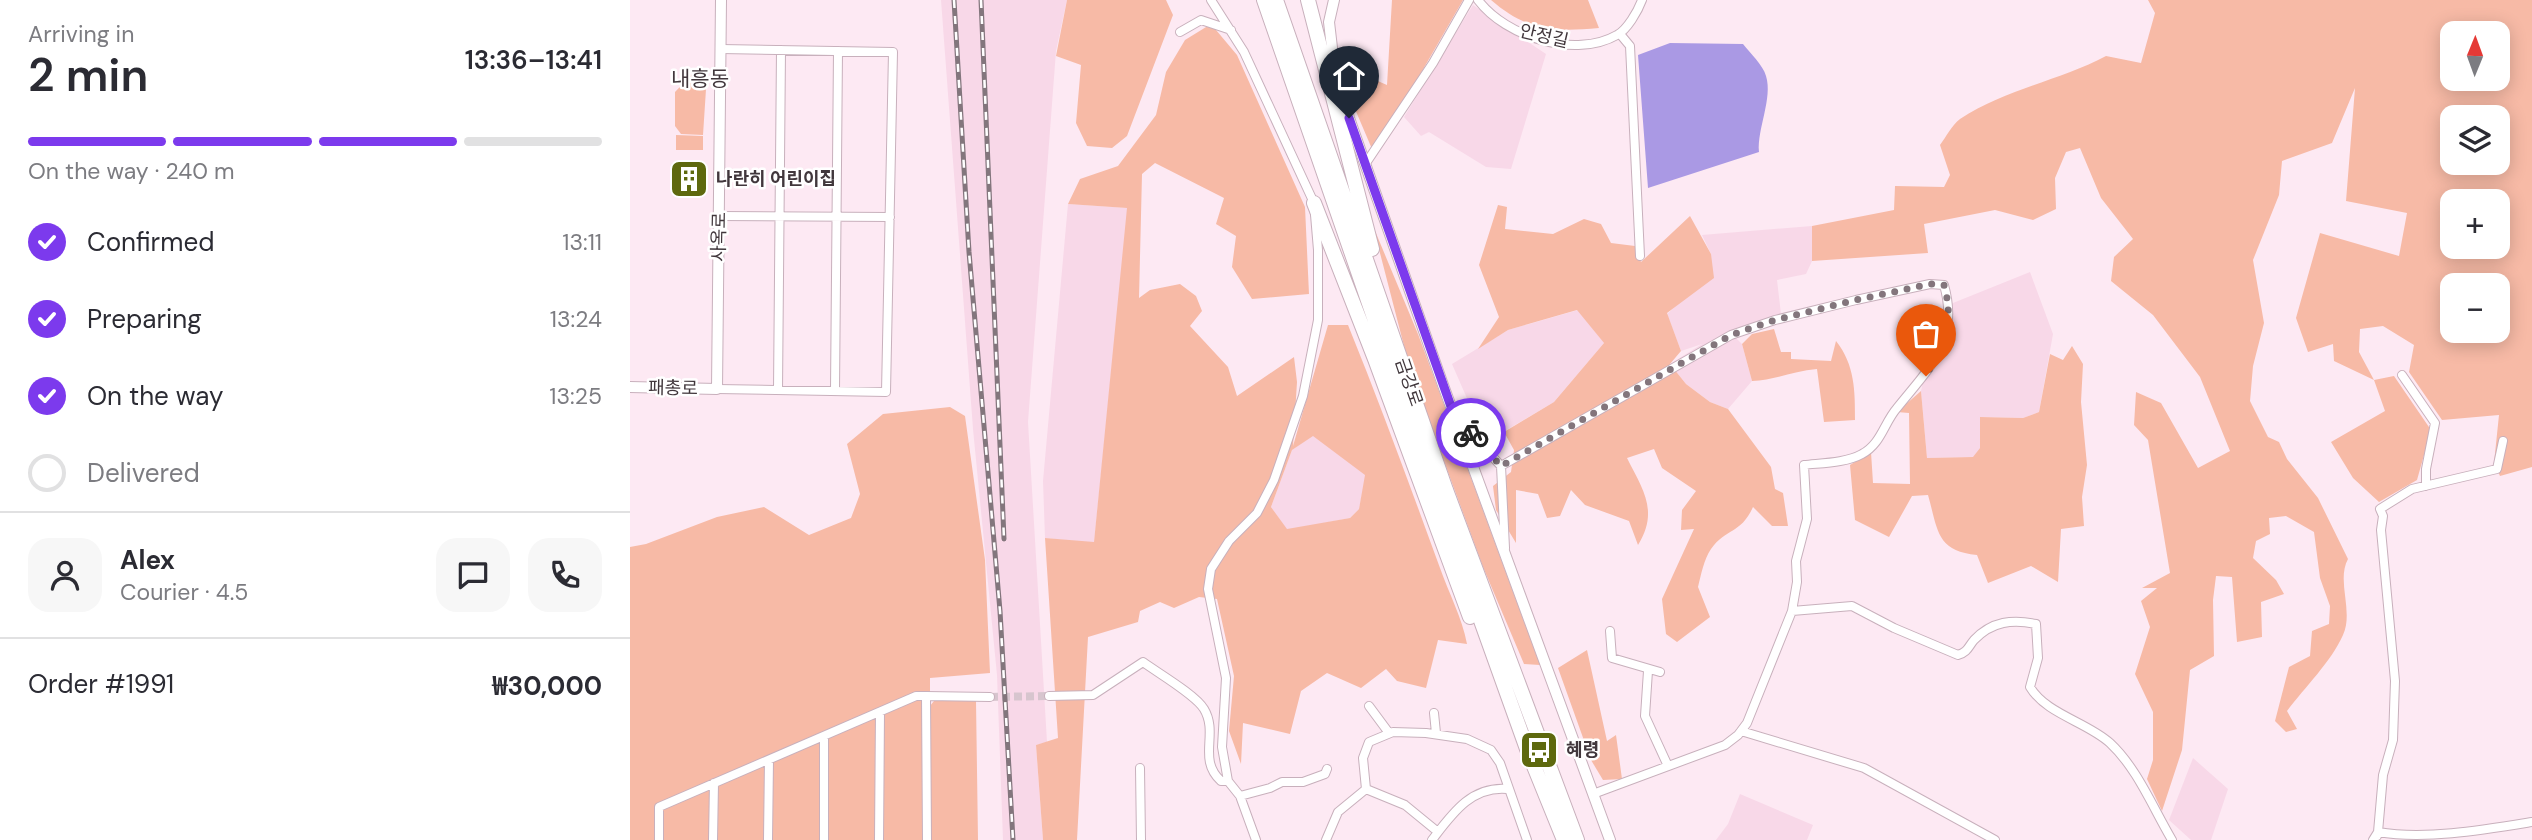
<!DOCTYPE html>
<html lang="en">
<head>
<meta charset="utf-8">
<style>
  body { margin:0; font-family:"DM Sans","Noto Sans KR",sans-serif; background:#f7f7f7; color:#2b2b33; height:100vh; display:flex; flex-direction:column; font-size:26px; white-space:nowrap }
  * { box-sizing:border-box; margin:0 }
  p { font-size:23px; color:#7c7c81 }
  .icon { flex:none; width:38px; height:38px; fill:none; stroke:currentColor; stroke-width:2; stroke-linecap:round; stroke-linejoin:round }
  .map { position:relative; flex:1; overflow:hidden }
  .panel { display:flex; flex-direction:column; background:#fff; width:630px }
  .panel>* { flex:none }
  .needle { width:46px; rotate:1deg }
  .controls { position:absolute; left:1810px; top:21px; display:grid; gap:14px }
  .controls a { display:grid; place-items:center; width:70px; height:70px; border-radius:14px; background:#fff; box-shadow:0 4px 18px #0003; font-size:35px }
  .pin { position:absolute; display:grid; place-items:center; width:60px; height:60px; color:#fff; margin:-72px -30px; border-radius:50% 50% 50% 0; rotate:-45deg; box-shadow:0 0 7px #0007 }
  .pin .icon { rotate:45deg }
  .courier { position:absolute; display:grid; place-items:center; width:70px; height:70px; margin:-35px; border:5px solid #7c3aed; border-radius:50%; background:#fff; color:#222; box-shadow:0 2px 9px #0007 }
  .overview em { font-style:normal; font-weight:600 }
  .overview div { display:flex; flex-direction:column-reverse }
  .overview { display:flex; align-items:center; justify-content:space-between; height:119px; padding:0 28px }
  h1 { font-size:46px; font-weight:600; line-height:52px }
  .bar { display:grid; grid-template-columns:repeat(4,1fr); gap:10px 7px; align-content:center; height:84px; padding:0 28px }
  .bar i { height:9px; border-radius:5px; background:#e1e1e2 }
  .bar .on { background:#7c3aed }
  .bar p { grid-column:span 4 }
  .line { display:flex; align-items:center; gap:18px; padding:0 28px; border-top:2px solid #e1e1e2 }
  .line div { flex:1 }
  .round { display:grid; place-items:center; flex:none; width:74px; height:74px; border-radius:21px; background:#f7f7f7 }
  ol { padding:0 28px; list-style:none }
  li { display:flex; align-items:center; gap:21px; height:77px }
  li p { margin-inline-start:auto }
  li .icon { padding:7px; border-radius:50%; background:#7c3aed; color:#fff; stroke-width:4 }
  li:last-child { color:#7c7c81 }
  li i { width:38px; height:38px; border:4px solid #e1e1e2; border-radius:50% }
  main { display:flex; flex:1; min-height:0 }
  .map>svg:first-child { display:block }
  .built { fill:#f8d8e8 }
  .green { fill:#f7baa6; fill-rule:evenodd }
  .water { fill:#aa99e4 }
  .lines { fill:none; stroke-linecap:round; stroke-linejoin:round }
  .minor-tunnel { stroke:#d7c5ce; stroke-width:8; stroke-dasharray:8 4; stroke-linecap:butt }
  .minor-casing { stroke:#c8b0bc; stroke-width:10 }
  .tertiary-casing { stroke:#c8b0bc; stroke-width:12 }
  .trunk-casing { stroke:#c8b0bc; stroke-width:16 }
  .minor { stroke:#fff; stroke-width:8 }
  .tertiary { stroke:#fff; stroke-width:10 }
  .trunk { stroke:#fff; stroke-width:14 }
  .rail-casing { stroke:#83767d; stroke-width:5 }
  .rail { stroke:#fff; stroke-width:2.5; stroke-dasharray:8; stroke-linecap:butt }
  .done { stroke:#83757c; stroke-width:7; stroke-dasharray:0 12.6 }
  .route { stroke:#7c3aed; stroke-width:9 }
  .labels { text-anchor:middle; dominant-baseline:central; stroke-width:5; stroke-linejoin:round; paint-order:stroke }
  .street-label { font-size:18px; fill:#41373c; stroke:#fff }
  .poi-label { font-size:18px; font-weight:bold; fill:#41373c; stroke:#fff; text-anchor:start }
  .quarter-label { font-size:21px; fill:#41373c; stroke:#fff }
</style>
</head>
<body>
<main>
<section class="panel">
<div class="overview"><div><h1>2 min</h1><p>Arriving in</p></div><em>13:36–13:41</em></div>
<div class="bar"><i class="on"></i><i class="on"></i><i class="on"></i><i></i><p>On the way · 240 m</p></div>
<ol>
<li><svg class="icon" aria-label="check" viewBox="0 0 24 24"><path d="M5 12l5 5 9-10"/></svg>Confirmed<p>13:11</p></li>
<li><svg class="icon" aria-label="check" viewBox="0 0 24 24"><path d="M5 12l5 5 9-10"/></svg>Preparing<p>13:24</p></li>
<li><svg class="icon" aria-label="check" viewBox="0 0 24 24"><path d="M5 12l5 5 9-10"/></svg>On the way<p>13:25</p></li>
<li><i></i>Delivered</li>
</ol>
<div class="line" style="height:126px"><a class="round"><svg class="icon" aria-label="person" viewBox="0 0 24 24"><circle cx="12" cy="8" r="4"/><path d="M4 21q1-7 8-7t8 7"/></svg></a><div><b>Alex</b><p>Courier · 4.5</p></div><a class="round"><svg class="icon" aria-label="chat" viewBox="0 0 24 24"><path d="M4 5h16v11H9l-5 4z"/></svg></a><a class="round"><svg class="icon" aria-label="phone" viewBox="0 0 24 24"><path d="M5 4h4l2 5-3 2q2 4 5 5l2-3 5 2v4C11 20 4 13 5 4z"/></svg></a></div>
<div class="line" style="height:91px"><div>Order #1991</div><b>₩30,000</b></div>
</section>
<div class="map">
<svg width="1902" height="840" viewBox="0 0 1902 840">
  <rect width="100%" height="100%" fill="#fde9f3"/>
  <!-- built -->
  <path class="built" d="M311 0H437L426 51 398 422 417 742 406 745 413 840H373L367 675 343 429Z
    M843 5 916 54 881 169 856 167 799 132 791 136 774 117Z
    M438 204 498 208 464 543 415 538 413 481Z
    M1182 226V261L1176 274 1147 280 1151 314 1101 333 1112 344 1122 381 1098 409 1080 402 1056 384 1040 364 1072 344 1051 351 1037 314 1047 305 1081 254 1072 235Z
    M1400 272 1423 334 1409 412 1393 418 1350 417V448L1344 457 1297 458 1291 391 1307 319 1323 303Z
    M948 310 974 343 924 402 856 442 822 364 878 330Z
    M683 435 736 475 729 509 720 518 657 530 641 507 662 450Z
    M1563 758 1598 789 1581 840H1561L1539 820Z
    M1110 794 1183 825 1177 840H1086L1098 824Z"/>
  <!-- green -->
  <path class="green" d="M437 0H536L543 15 497 136 482 148 457 146 446 123 451 65 426 56Z
    M762 0H833L780 92 742 149 719 95 718 68 757 85Z
    M861 0H958L969 28C923 32 897 31 861 0Z
    M1518 0H1902V467L1870 476 1864 463 1869 415 1812 420 1779 372 1784 345 1753 326 1730 329 1729 352 1744 380 1764 376 1801 430 1787 480 1749 502 1723 478 1701 442 1755 411 1744 380 1704 361 1703 344 1678 352 1666 318 1690 233 1769 256 1777 213 1716 201 1725 88 1702 143 1652 161 1649 195 1623 260 1634 323 1623 366 1620 401 1638 437 1649 442 1657 459 1688 498 1718 559C1706 581 1724 611 1713 635 1701 662 1675 687 1657 711L1667 729 1656 732 1645 721 1659 667 1680 656 1682 631 1699 624 1700 606 1690 578 1684 532 1656 516 1639 518 1640 534 1626 541 1623 558 1646 580 1654 594 1631 602 1632 637 1607 642 1602 577 1586 576 1583 600 1584 656 1560 670 1552 750 1532 811 1517 779 1523 760V712L1505 674 1520 627 1511 601 1527 588H1512L1540 573 1518 440 1504 425 1506 392 1531 403 1568 468 1600 451 1570 377 1523 315 1481 281 1484 257 1503 239 1471 198 1450 148 1436 152 1425 178 1426 209 1403 220 1365 210 1294 224 1298 253 1182 261V226L1264 210 1265 186 1314 187 1320 175 1310 145C1316 137 1322 125 1330 119 1375 89 1429 81 1476 56L1511 63 1525 13ZM1822 33H1867V79H1822ZM1822 117H1867V163H1822ZM1822 201H1867V247H1822ZM1822 285H1867V331H1822Z
    M581 24 607 55 675 207 679 294 622 299 602 267 606 236 586 224 594 198 525 163 512 174 509 298 520 290 550 284 566 296 572 311 560 326 598 367 607 396 664 357 667 382 663 446 698 325H718C751 406 780 486 810 568 819 594 832 617 837 644L808 640 796 688 767 681 756 669 731 688 697 673 671 691 660 734 613 723 611 764 599 731 604 676 587 599 569 597 544 608 530 602 510 611 508 622 458 637 447 840H413L406 745 428 738 415 538 464 542 497 208 438 204 450 179 488 166 526 115 536 72 555 40ZM683 436 735 475 729 509 720 518 657 529 641 507 662 450Z
    M68 68H74L77 74 73 135 51 134 45 126V92Z
    M46 135 73 136V150H46Z
    M868 205 877 207 875 229 923 234 954 219 971 224 981 243 1005 246 1011 262 1060 216 1081 254 1084 278 1037 313 1051 351 1040 364 1056 384 1080 402 1098 409 1141 467 1145 489 1153 493 1158 526H1142L1123 507C1111 534 1096 528 1081 549 1074 559 1071 575 1068 587L1080 617 1047 642 1036 634 1032 599 1064 529 1051 530 1052 510 1066 491 1032 468 1024 449 997 458C1013 490 1029 511 1008 545L999 521 955 505 941 490 930 516 917 518 908 494 886 490V543L866 510 863 486 881 472 884 450 874 432 924 402 974 343 947 310 878 330 848 349 869 317 849 265Z
    M743 226 788 334 910 665 894 664 853 567 780 369Z
    M1144 329 1151 352H1161V359L1201 361 1206 341C1225 365 1225 391 1225 420L1194 422 1187 369C1164 371 1145 380 1122 381L1112 344 1122 334Z
    M1442 346 1453 364 1451 402 1457 465 1452 497 1454 526 1431 529 1428 582 1401 566 1358 583 1347 555C1306 551 1308 530 1298 495L1282 496 1259 537 1225 520 1220 465 1241 452 1243 483 1280 484 1279 413 1267 412 1291 391 1297 458 1343 457 1350 448V417L1393 418 1409 412 1420 354 1433 360Z
    M320 407 335 416 355 560 360 673 300 678V706L304 701H346L348 840H0V547L16 544 87 517 134 507 179 535 221 518 230 494 217 444 253 414Z
    M957 650 977 741 986 735 992 779 973 780 961 760 928 668Z"/>
  <!-- water -->
  <path class="water" d="M1040 43 1113 44C1120 53 1133 65 1136 76 1143 98 1127 129 1129 152L1018 188 1008 55Z"/>
  <g class="lines">
    <!-- minor-tunnel -->
    <path class="minor-tunnel" d="M360 697 419 696"/>
    <defs>
      <path id="minor" d="M581 0 614 52 684 203 688 250V320L673 396 644 480 627 513 599 541 581 569 578 589 596 678 592 747 598 781 610 796 626 840
        M848 0C876 37 945 59 987 35 997 30 1008 11 1012 0
        M550 32 571 20 601 30
        M990 34 1000 46 1010 256
        M736 163 803 63 839 0
        M89 216 260 217
        M1772 375 1805 423 1796 469V486
        M87 389 256 392 263 52 91 49
        M148 390 151 50
        M205 391 208 51
        M827 418 871 466 1101 335 1145 320 1226 300 1300 284 1314 285C1330 341 1299 368 1267 408 1254 423 1251 444 1232 454 1216 463 1191 463 1174 465L1177 519 1166 561 1167 582 1162 611
        M871 466 875 548
        M980 631 982 658 1030 672
        M1018 671 1015 716 1038 766
        M296 696 360 697
        M419 696 463 695 513 662C528 673 566 695 574 709 589 734 567 759 591 781H598
        M739 706 759 733
        M804 713 806 733
        M1111 731 1234 768 1365 840
        M510 768 511 840
        M736 789 775 805 808 832
        M963 794 1095 745 1108 735 1117 723 1162 611 1222 606 1264 628 1328 655C1338 652 1338 647 1344 640 1362 621 1383 619 1406 624L1408 658 1400 687C1416 714 1457 722 1480 743 1507 768 1523 808 1542 840
        M610 796 640 788 652 782H673L695 774 697 769
        M1747 836 1748 832C1795 840 1853 830 1902 822
        M29 840V807L286 696H296L297 840
        M83 840 84 783
        M138 840 139 760
        M194 840V736
        M249 840 250 712
        M696 840 708 812 736 789 733 758 739 742 763 732 796 733 837 739 861 750 870 763 897 840
        M802 840C822 814 841 786 877 789
        M1743 840 1748 832 1753 775 1763 740 1765 681 1751 530 1753 516 1750 509 1782 489 1867 469 1873 441"/>
      <path id="tertiary" d="M704 0 699 22 704 65 719 118 813 385 980 840
        M0 387 87 389 91 0"/>
      <path id="trunk" d="M634 0 787 442 897 749 934 840
        M646 0 816 490 947 840
        M678 0 742 249
        M684 203 745 359 840 617"/>
    </defs>
    <!-- minor casing -->
    <use href="#minor" class="minor-casing"/>
    <!-- tertiary casing -->
    <use href="#tertiary" class="tertiary-casing"/>
    <!-- trunk casing -->
    <use href="#trunk" class="trunk-casing"/>
    <!-- minor -->
    <use href="#minor" class="minor"/>
    <!-- tertiary -->
    <use href="#tertiary" class="tertiary"/>
    <!-- trunk -->
    <use href="#trunk" class="trunk"/>
    <defs>
      <path id="rail" d="M324 0 339 252 370 611 383 840
        M351 0 374 539"/>
    </defs>
    <!-- rail casing -->
    <use href="#rail" class="rail-casing"/>
    <!-- rail -->
    <use href="#rail" class="rail"/>
  </g>
  <g class="lines">
    <!-- done -->
    <path class="done" d="M841 433 871 466 1101 335 1145 320 1226 300 1300 284 1314 285C1325 325 1313 341 1296 376"/>
    <!-- route -->
    <path class="route" d="M719 118 824 415 841 433"/>
  </g>
  <!-- icons -->
  <defs>
    <symbol id="building-square" viewBox="-11 -11 22 22"><rect x="-9" y="-9" width="18" height="18" rx="4" fill="#5e690e" stroke="#fff"/><path d="M-4-6H4V6H1V3H-1V6H-4ZM-2.5-4.3h1.7v1.8h-1.7ZM.8-4.3h1.7v1.8H.8ZM-2.5-1h1.7V.8h-1.7ZM.8-1h1.7V.8H.8Z" fill="#fff"/></symbol>
    <symbol id="bus-square" viewBox="-11 -11 22 22"><rect x="-9" y="-9" width="18" height="18" rx="4" fill="#5e690e" stroke="#fff"/><path d="M-5-6H5V4H4V6H2V4H-2V6H-4V4H-5ZM-3.5-4V0h7V-4ZM-3.5 1.2v1.5H-2V1.2ZM2 1.2v1.5H3.5V1.2Z" fill="#fff"/></symbol>
  </defs>
  <g fill-rule="evenodd">
    <use href="#building-square" x="37" y="157" width="44" height="44"/>
    <use href="#bus-square" x="887" y="728" width="44" height="44"/>
  </g>
  <g class="labels">
    <!-- street labels -->
    <g class="street-label">
      <text transform="translate(914 36) rotate(13)">안정길</text>
      <text transform="translate(89 237) rotate(-89)">사옥로</text>
      <text transform="translate(779 382) rotate(71)">금강로</text>
      <text transform="translate(43 388) rotate(1)">패총로</text>
    </g>
    <!-- poi labels -->
    <g class="poi-label">
      <text x="86" y="179">나란히 어린이집</text>
      <text x="936" y="750">혜령</text>
    </g>
    <!-- quarter labels -->
    <g class="quarter-label">
      <text x="70" y="79">내흥동</text>
    </g>
  </g>
</svg>
<div class="controls">
<a><svg class="needle" viewBox="-14 -14 28 28"><path d="M0-13l5 13h-10z" fill="#e53935"/><path d="M0 13l5-13h-10z" fill="#7c7c81"/></svg></a>
<a><svg class="icon" aria-label="layers" viewBox="0 0 24 24"><path d="M12 4l9 5-9 5-9-5zM3 14l9 5 9-5"/></svg></a>
<a>+</a>
<a>−</a>
</div>
<div class="pin" style="left:1296px;top:376px;background:#ea580c"><svg class="icon" aria-label="bag" viewBox="0 0 24 24"><path d="M5 8h14l-1 12H6zM9 8a3 3 0 0 1 6 0"/></svg></div>
<div class="pin" style="left:719px;top:118px;background:#1f2937"><svg class="icon" aria-label="home" viewBox="0 0 24 24"><path d="M3 11l9-7 9 7M6 9v11h12V9"/></svg></div>
<div class="courier" style="left:841px;top:433px"><svg class="icon" aria-label="bike" viewBox="0 0 24 24"><circle cx="6" cy="16" r="4"/><circle cx="18" cy="16" r="4"/><path d="M6 16l4-8h5l3 8M10 8l3 8H6M13 5h3"/></svg></div>
</div>
</main>
</body>
</html>
